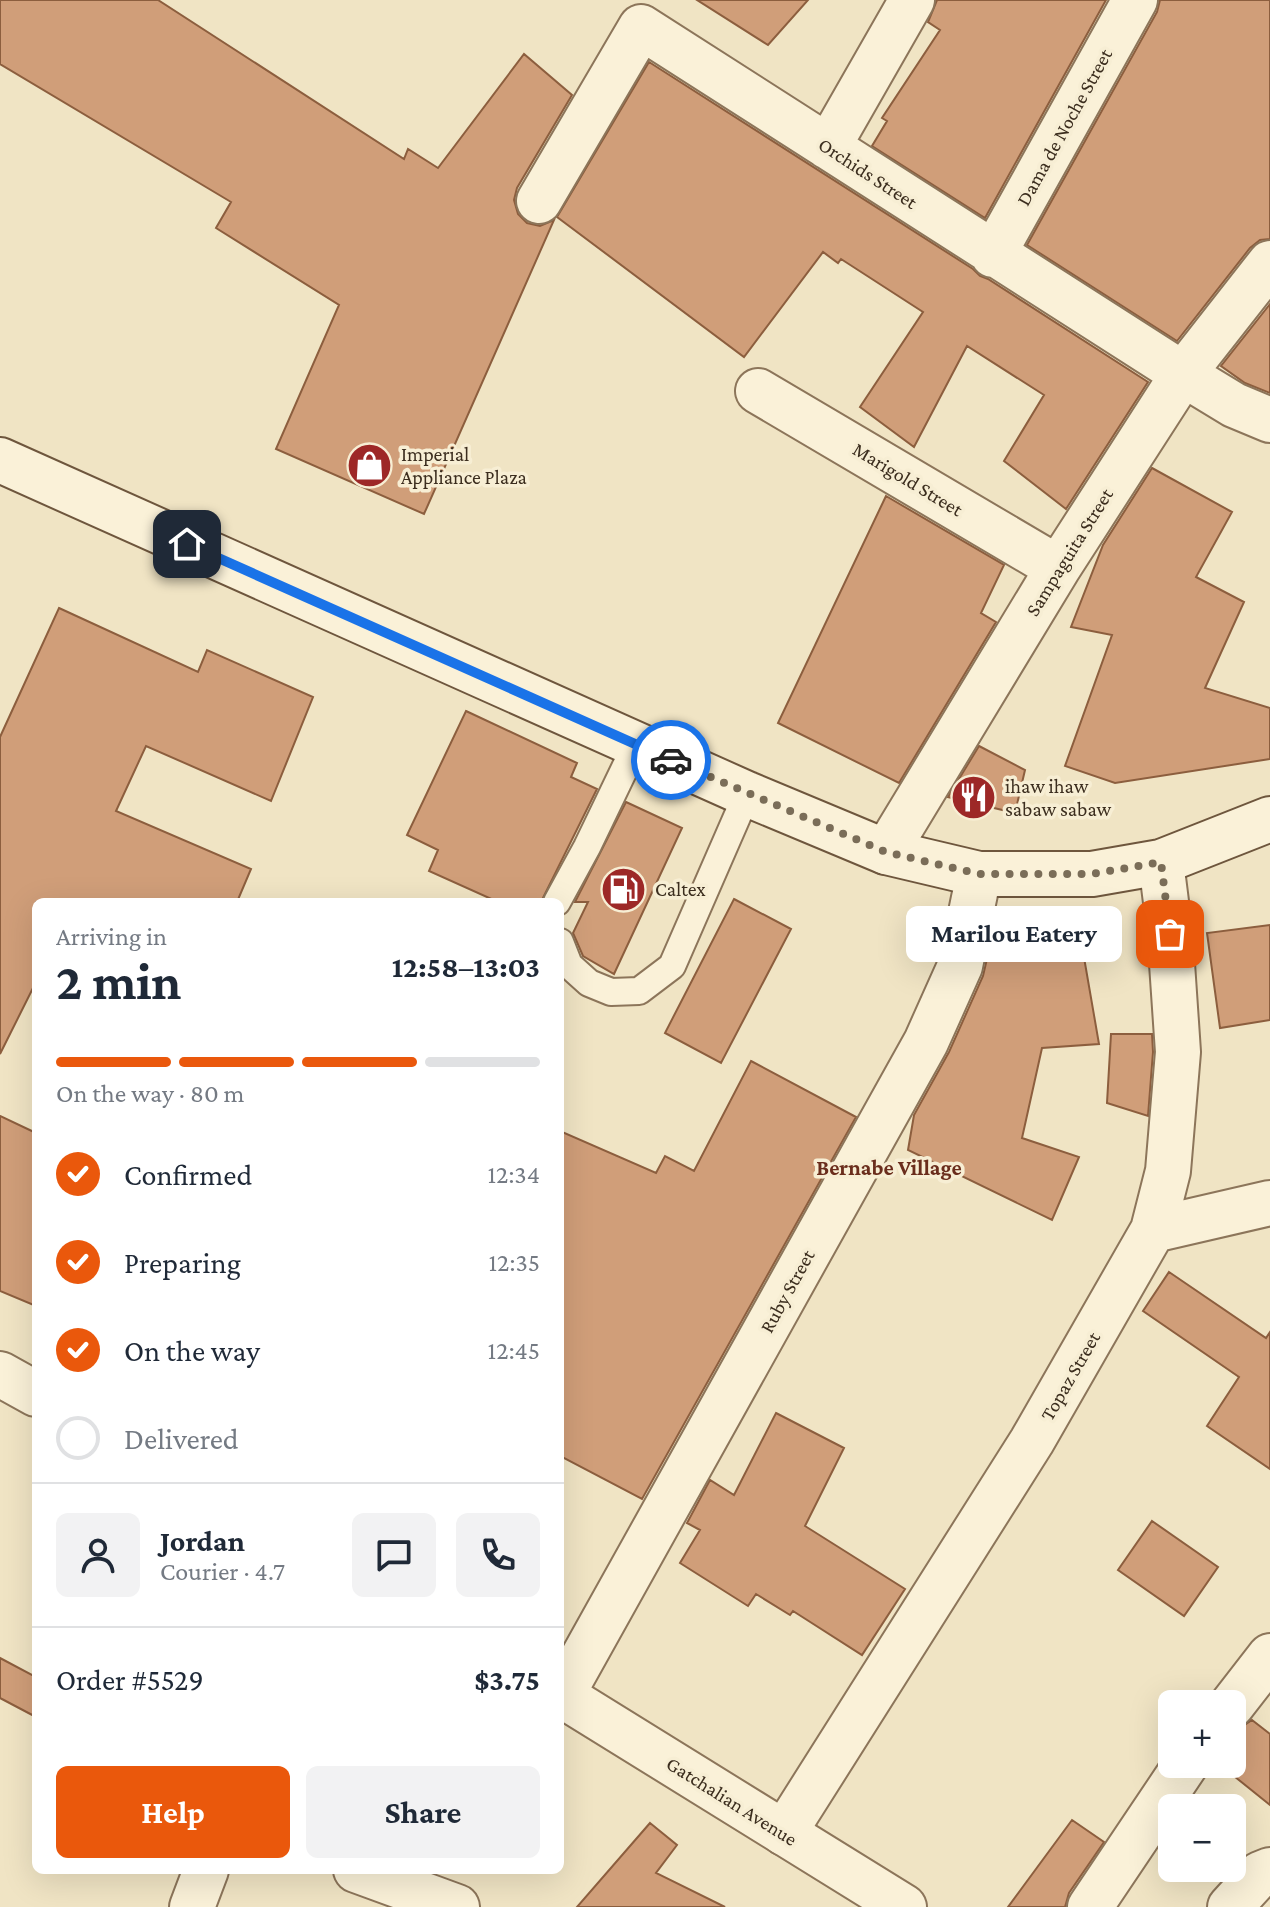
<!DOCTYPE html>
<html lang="en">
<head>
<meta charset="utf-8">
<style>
  body { margin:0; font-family:"Crimson Pro",serif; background:#f2f2f3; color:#1f2937; height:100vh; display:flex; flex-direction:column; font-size:30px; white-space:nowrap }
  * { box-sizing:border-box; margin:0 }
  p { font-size:26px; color:#747a83 }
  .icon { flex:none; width:44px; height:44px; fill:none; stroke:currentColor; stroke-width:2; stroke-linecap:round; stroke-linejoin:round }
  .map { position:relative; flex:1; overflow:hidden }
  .panel { position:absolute; left:32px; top:898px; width:532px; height:976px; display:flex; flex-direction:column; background:#fff; border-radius:12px; box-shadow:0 8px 32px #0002 }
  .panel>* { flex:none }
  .buttons { position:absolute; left:1158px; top:1690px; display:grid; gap:16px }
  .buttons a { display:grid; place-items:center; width:88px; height:88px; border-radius:12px; background:#fff; box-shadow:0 8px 32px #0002; font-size:40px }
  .pin { position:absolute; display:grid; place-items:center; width:68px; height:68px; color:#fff; margin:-34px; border-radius:16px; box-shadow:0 4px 12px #0006 }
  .courier { position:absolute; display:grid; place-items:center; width:80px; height:80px; margin:-40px; border:6px solid #1a73e8; border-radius:50%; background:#fff; color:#222; box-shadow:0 2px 10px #0007 }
  .bubble { position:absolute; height:56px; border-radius:12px; background:#fff; box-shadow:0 8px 32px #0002; font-size:26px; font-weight:700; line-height:56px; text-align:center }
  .headline em { font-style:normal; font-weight:700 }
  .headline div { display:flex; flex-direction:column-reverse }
  .headline { display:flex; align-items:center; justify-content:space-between; height:136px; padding:0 24px }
  h1 { font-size:52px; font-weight:700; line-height:60px }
  .bar { display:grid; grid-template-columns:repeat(4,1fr); gap:12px 8px; align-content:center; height:96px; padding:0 24px }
  .bar i { height:10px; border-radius:6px; background:#e0e1e3 }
  .bar .selected { background:#ea580c }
  .bar p { grid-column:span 4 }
  .line { display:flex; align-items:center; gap:20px; padding:0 24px; border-top:2px solid #e0e1e3 }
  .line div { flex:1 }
  .round { display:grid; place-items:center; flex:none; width:84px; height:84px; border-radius:12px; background:#f2f2f3 }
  ol { padding:0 24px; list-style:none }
  li { display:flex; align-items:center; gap:24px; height:88px }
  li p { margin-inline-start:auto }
  li .icon { padding:8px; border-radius:50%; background:#ea580c; color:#fff; stroke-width:4 }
  li:last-child { color:#747a83 }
  li i { width:44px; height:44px; border:4px solid #e0e1e3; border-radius:50% }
  .cta { display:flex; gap:16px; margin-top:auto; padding:16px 24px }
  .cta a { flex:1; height:92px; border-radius:12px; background:#ea580c; color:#fff; font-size:32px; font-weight:700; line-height:92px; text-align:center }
  .cta a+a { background:#f2f2f3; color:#1f2937 }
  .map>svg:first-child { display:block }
  .building { fill:#d09e79; stroke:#8c5e3e; stroke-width:2 }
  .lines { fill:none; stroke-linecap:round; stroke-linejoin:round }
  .service-casing { stroke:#8c755a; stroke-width:30 }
  .minor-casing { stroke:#8c755a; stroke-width:48 }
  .tertiary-casing { stroke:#8c755a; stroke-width:48 }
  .secondary-casing { stroke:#6e563d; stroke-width:48 }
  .service { stroke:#faf1d8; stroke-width:26 }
  .minor { stroke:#faf1d8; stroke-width:44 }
  .tertiary { stroke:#faf1d8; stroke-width:44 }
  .secondary { stroke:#faf1d8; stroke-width:44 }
  .done { stroke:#7a6d58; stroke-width:8; stroke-dasharray:0 14.4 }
  .route { stroke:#1a73e8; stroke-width:10 }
  .labels { text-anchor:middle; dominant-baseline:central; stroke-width:7; stroke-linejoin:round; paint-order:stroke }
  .street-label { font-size:20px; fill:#3b2d1e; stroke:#f7eed4 }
  .poi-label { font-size:20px; fill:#3b2d1e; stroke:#f7eed4; text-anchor:start }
  .neighbourhood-label { font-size:22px; font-weight:bold; fill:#6a2d1c; stroke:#f7eed4 }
</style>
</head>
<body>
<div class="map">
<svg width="1270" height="1907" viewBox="0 0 1270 1907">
  <rect width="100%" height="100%" fill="#f0e4c4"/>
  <!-- building -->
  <path class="building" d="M0 0H158L404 159 408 149 438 168 524 54 572 95 517 188 514 200 518 214 527 223 540 226 554 220 424 514 276 449 339 305 216 228 231 202 0 64Z
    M697 0H808L768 45Z
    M937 0H1106L985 218 872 146 887 121 882 118 940 30 928 22Z
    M1160 0H1270V239L1260 240 1250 248 1177 341 1027 245 1157 12Z
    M649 62 973 269 980 276 988 279 1148 382 1066 509 1004 461 1044 395 967 346 914 447 860 407 923 312 841 259 838 263 823 252 744 357 557 217Z
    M1270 304V393L1245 383 1221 366Z
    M1152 468 1232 512 1196 577 1244 602 1205 688 1270 708V759L1115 783 1065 766 1112 635 1071 627 1103 545Z
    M886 496 1004 565 981 613 996 622 899 783 778 723Z
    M59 608 198 672 207 650 313 697 271 801 146 746 116 811 251 869 237 902H36V982L0 1054V737Z
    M466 711 577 763 571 777 597 789 541 902H498L429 871 438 850 407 835Z
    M979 746 1025 770 1015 813 948 797Z
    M626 802 682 828 614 974 583 956 573 933 588 902H575Z
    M734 899 791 929 721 1063 665 1033Z
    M1077 917 1099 1044 1042 1048 1022 1138 1079 1157 1052 1220 908 1150 914 1115 949 1052 983 976 989 950 994 940 1014 942 1012 922Z
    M1270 925V1020L1220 1028 1207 933Z
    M1111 1034H1152L1153 1052 1148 1116 1107 1103Z
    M751 1061 856 1117 642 1499 560 1456V1131L656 1173 665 1156 694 1171Z
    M0 1116 36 1133V1306L0 1291Z
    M1169 1272 1266 1338 1270 1332V1469L1207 1426 1239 1377 1143 1311Z
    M776 1413 844 1448 805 1526 905 1589 862 1655 793 1611 790 1615 756 1594 748 1606 680 1563 700 1530 687 1523 710 1480 734 1495Z
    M1152 1521 1218 1567 1184 1616 1118 1570Z
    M0 1658 36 1677V1717L0 1698Z
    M1252 1720 1270 1734V1805L1219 1764H1232V1741L1240 1728Z
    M1072 1820 1104 1842 1069 1893 1065 1907H1008Z
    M650 1823 677 1845 656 1873 725 1907H577Z"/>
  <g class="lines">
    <defs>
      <path id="service" d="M557 902 587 847 636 745
        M560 942 569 965 589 983 611 992 639 991 672 966 747 794"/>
      <path id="minor" d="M828 147 912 0
        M539 201 641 27 1183 374 1234 405 1270 420
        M993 255 1135 0
        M758 391 1058 568
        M886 852 1058 568 1183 374 1270 263
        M1153 1230 1270 1203
        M562 1695 926 1042 960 966 979 874
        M1232 1705 1270 1656
        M784 1833 1032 1441 1153 1230 1168 1171 1178 1052 1170 934 1161 862
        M356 1870 457 1907
        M192 1907 206 1870
        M1090 1907 1186 1764
        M1230 1907 1260 1874 1270 1870"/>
      <path id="tertiary" d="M0 1374 36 1394
        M560 1694 904 1907"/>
      <path id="secondary" d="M0 460 747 794 886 852 979 874H1092L1161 862 1270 819"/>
    </defs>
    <!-- service casing -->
    <use href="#service" class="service-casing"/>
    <!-- minor casing -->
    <use href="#minor" class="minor-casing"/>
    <!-- tertiary casing -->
    <use href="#tertiary" class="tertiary-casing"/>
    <!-- secondary casing -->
    <use href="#secondary" class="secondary-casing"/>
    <!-- service -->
    <use href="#service" class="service"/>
    <!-- minor -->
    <use href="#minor" class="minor"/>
    <!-- tertiary -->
    <use href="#tertiary" class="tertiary"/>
    <!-- secondary -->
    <use href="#secondary" class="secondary"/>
  </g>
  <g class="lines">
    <!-- done -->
    <path class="done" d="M671 760 886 852 979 874H1092L1161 862 1170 934"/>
    <!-- route -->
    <path class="route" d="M187 544 671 760"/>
  </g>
  <!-- icons -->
  <defs>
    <symbol id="shop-disc" viewBox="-11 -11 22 22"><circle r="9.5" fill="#9d2827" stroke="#f7eed4"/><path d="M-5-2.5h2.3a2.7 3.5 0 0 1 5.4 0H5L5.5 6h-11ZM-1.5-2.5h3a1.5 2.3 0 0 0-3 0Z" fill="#fff"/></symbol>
    <symbol id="restaurant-disc" viewBox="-11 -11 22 22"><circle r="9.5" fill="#9d2827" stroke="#f7eed4"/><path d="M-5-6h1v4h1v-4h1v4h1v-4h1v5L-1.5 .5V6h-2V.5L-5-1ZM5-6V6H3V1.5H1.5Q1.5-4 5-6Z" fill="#fff"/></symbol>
    <symbol id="fuel-disc" viewBox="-11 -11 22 22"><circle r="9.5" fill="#9d2827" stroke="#f7eed4"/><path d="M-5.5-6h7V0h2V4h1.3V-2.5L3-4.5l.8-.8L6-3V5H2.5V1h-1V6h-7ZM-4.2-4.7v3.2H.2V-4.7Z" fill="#fff"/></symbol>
  </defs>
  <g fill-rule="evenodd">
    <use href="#shop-disc" x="344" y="440" width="51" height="51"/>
    <use href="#restaurant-disc" x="948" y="772" width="51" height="51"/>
    <use href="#fuel-disc" x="598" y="864" width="51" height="51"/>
  </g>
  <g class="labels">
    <!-- street labels -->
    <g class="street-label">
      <text transform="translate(1064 127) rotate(-61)">Dama de Noche Street</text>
      <text transform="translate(868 173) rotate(33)">Orchids Street</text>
      <text transform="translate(908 479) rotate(31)">Marigold Street</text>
      <text transform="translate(1069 552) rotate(-58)">Sampaguita Street</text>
      <text transform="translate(787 1291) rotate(-61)">Ruby Street</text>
      <text transform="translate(1070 1376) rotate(-60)">Topaz Street</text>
      <text transform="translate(732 1801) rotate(32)">Gatchalian Avenue</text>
    </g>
    <!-- poi labels -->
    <g class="poi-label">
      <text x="401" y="454">Imperial<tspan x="401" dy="23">Appliance Plaza</tspan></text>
      <text x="1005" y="786">ihaw ihaw<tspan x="1005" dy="23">sabaw sabaw</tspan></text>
      <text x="655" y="889">Caltex</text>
    </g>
    <!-- neighbourhood labels -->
    <g class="neighbourhood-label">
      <text x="889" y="1167">Bernabe Village</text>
    </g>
  </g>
</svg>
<div class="buttons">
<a>+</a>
<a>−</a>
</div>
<div class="pin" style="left:1170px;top:934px;background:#ea580c"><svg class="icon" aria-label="bag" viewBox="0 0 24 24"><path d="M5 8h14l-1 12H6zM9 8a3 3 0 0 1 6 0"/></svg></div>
<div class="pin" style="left:187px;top:544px;background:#1f2937"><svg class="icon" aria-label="home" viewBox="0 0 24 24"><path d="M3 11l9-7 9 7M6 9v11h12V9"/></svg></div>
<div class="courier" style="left:671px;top:760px"><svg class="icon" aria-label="car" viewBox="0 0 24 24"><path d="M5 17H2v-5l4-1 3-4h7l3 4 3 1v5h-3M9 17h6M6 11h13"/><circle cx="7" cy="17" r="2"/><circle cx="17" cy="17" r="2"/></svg></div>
<div class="bubble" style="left:906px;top:906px;width:216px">Marilou Eatery</div>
<section class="panel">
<div class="headline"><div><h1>2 min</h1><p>Arriving in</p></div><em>12:58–13:03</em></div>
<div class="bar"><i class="selected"></i><i class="selected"></i><i class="selected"></i><i></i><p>On the way · 80 m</p></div>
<ol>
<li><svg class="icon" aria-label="check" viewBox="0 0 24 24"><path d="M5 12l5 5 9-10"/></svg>Confirmed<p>12:34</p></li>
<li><svg class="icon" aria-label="check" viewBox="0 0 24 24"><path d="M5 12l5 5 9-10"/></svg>Preparing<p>12:35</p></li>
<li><svg class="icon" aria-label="check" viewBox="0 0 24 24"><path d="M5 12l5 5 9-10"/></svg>On the way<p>12:45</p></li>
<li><i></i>Delivered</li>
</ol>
<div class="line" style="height:144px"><a class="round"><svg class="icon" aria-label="person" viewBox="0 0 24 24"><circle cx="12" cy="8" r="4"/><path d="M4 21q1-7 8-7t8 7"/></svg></a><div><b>Jordan</b><p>Courier · 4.7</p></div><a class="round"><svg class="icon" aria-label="chat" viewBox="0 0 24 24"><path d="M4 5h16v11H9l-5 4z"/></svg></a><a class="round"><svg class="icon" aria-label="phone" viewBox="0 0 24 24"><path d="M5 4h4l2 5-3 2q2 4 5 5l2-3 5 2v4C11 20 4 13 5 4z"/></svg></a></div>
<div class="line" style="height:104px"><div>Order #5529</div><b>$3.75</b></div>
<div class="cta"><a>Help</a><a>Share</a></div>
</section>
</div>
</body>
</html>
